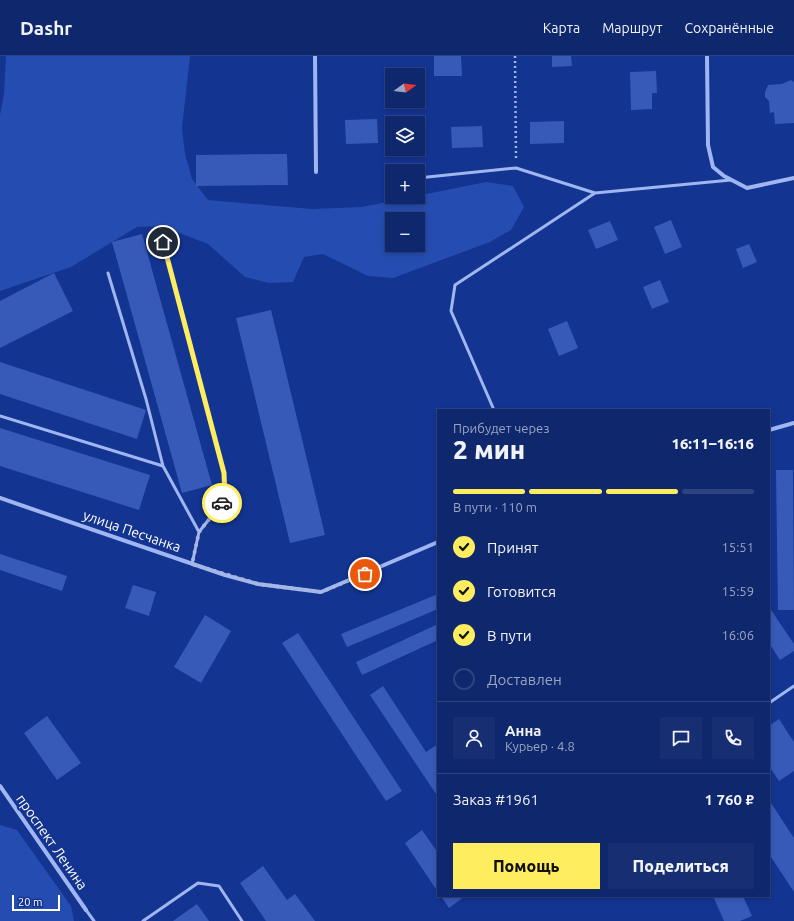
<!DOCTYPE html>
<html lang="ru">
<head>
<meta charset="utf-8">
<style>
  body { margin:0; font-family:Ubuntu,sans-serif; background:#172f72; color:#f1f3f6; height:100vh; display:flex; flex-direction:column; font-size:15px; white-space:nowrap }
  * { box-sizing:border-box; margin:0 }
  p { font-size:13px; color:#9ba5c2 }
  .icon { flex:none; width:22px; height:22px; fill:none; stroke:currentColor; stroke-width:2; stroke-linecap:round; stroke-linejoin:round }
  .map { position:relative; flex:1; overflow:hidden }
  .details { position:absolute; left:437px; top:353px; width:333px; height:488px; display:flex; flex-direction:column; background:#0e276d; border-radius:0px; box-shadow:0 2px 6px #0003,0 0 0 1px #2e4480 }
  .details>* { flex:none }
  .needle { width:26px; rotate:75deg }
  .tools { position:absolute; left:385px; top:12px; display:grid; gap:8px }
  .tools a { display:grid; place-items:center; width:40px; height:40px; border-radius:0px; background:#0e276d; box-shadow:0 2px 6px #0003,0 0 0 1px #2e4480; font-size:20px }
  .scale { position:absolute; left:12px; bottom:10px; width:48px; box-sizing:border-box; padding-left:4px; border:2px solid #fff; border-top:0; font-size:11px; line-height:14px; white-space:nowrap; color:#fff; -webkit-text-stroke:3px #133491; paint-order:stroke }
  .pin { position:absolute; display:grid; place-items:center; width:34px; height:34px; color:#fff; margin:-17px; border:2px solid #fff; border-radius:50%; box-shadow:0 1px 4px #0007 }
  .courier { position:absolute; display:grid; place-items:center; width:40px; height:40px; margin:-20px; border:3px solid #ffed60; border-radius:50%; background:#fff; color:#222; box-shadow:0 1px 5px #0007 }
  .overview em { font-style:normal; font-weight:800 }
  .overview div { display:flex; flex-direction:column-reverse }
  .overview { display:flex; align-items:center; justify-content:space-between; height:68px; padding:0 16px }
  h1 { font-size:26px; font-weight:800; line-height:30px }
  .bar { display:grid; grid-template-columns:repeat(4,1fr); gap:6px 4px; align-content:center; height:48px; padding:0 16px }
  .bar i { height:5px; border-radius:3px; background:#2e4480 }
  .bar .current { background:#ffed60 }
  .bar p { grid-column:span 4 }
  .line { display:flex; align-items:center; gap:10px; padding:0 16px; border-top:1px solid #2e4480 }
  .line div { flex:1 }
  .round { display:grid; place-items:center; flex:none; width:42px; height:42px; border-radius:0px; background:#172f72 }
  ol { padding:0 16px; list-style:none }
  li { display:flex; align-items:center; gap:12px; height:44px }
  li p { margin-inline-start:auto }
  li .icon { padding:4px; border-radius:50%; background:#ffed60; color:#111; stroke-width:4 }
  li:last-child { color:#9ba5c2 }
  li i { width:22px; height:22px; border:2px solid #2e4480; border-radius:50% }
  .button { display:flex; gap:8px; margin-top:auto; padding:8px 16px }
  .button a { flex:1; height:46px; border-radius:0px; background:#ffed60; color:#111; font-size:16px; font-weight:800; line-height:46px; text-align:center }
  .button a+a { background:#172f72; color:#f1f3f6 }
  header { display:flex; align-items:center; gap:24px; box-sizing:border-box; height:56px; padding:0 20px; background:#0e276d; border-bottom:1px solid #2e4480 }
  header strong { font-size:19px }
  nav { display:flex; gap:22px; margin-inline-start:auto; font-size:14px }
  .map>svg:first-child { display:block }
  .green { fill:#254cb0; fill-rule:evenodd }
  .building { fill:#375ab9 }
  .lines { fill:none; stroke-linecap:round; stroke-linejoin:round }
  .path { stroke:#a0b6f2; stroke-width:2.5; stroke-dasharray:2 3; stroke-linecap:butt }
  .service { stroke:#a0b6f2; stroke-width:3 }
  .minor { stroke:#a0b6f2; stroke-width:4 }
  .done { stroke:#acb8d8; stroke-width:4; stroke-dasharray:0 7.2 }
  .route { stroke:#ffed60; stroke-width:5 }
  .labels { text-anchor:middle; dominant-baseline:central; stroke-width:4; stroke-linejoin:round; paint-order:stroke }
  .street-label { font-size:14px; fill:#fff; stroke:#133491 }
</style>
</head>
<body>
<header>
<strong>Dashr</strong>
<nav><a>Карта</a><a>Маршрут</a><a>Сохранённые</a></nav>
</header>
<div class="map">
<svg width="794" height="865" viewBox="0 0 794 865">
  <rect width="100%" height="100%" fill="#133491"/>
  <!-- green -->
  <path class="green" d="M6 0H190L182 72 185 98 192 123 208 144 312 153 362 151 486 126 513 130 524 151 511 174 490 186 393 222 368 220 323 198 304 201 293 226 269 227 245 221 208 188 161 170 137 171 71 211 0 235V59L4 38ZM392 163H418V189H392Z
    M0 769 17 774 71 850 74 865H0Z"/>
  <!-- building -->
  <path class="building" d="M434 0H461L462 20H434Z
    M552 0H571L572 10 552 11Z
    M656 15 657 37H652V53L631 54 630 16Z
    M791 24 794 26V67L775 68 774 56 770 57 769 45 765 41V36L768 29 782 28Z
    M377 63 378 87 346 88 345 64Z
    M564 65V87L530 88V66Z
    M482 70 483 91 452 92 451 71Z
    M287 98 288 129 196 130V99Z
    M671 164 682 191 665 198 654 171Z
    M610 165 618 184 596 193 588 174Z
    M142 178 212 429 182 437 112 186Z
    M749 188 757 206 743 212 736 193Z
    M54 217 73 255 0 292V245Z
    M660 224 669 246 652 253 643 231Z
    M271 254 325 479 290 487 236 262Z
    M567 265 578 292 559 300 548 273Z
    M0 306 146 354 137 383 0 338Z
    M0 372 150 419 139 454 0 410Z
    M776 414H793L794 554H778Z
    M0 498 67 520 62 535 0 514Z
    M133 529 156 536 149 560 125 552Z
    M438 538V553L347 591 341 578Z
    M769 551 794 588V595L780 604 769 587Z
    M205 559 231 575 201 627 174 611Z
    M438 568V584L362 619 356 606Z
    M298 577 402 735 386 745 282 587Z
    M383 630 426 696 438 688V741L370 639Z
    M47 660 81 707 57 724 24 677Z
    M779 663 794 686V715L779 725 769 710V670Z
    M769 744 794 782V836L769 798Z
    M422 774 438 797V836L405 787Z
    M263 810 287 844 295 838 315 865H266L240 827Z
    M441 840H465L449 852Z
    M713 840H743L752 860 740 865H724Z
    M197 848 209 865H173Z"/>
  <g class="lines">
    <!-- path -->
    <path class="path" d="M515 0 516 103"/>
    <!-- service -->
    <path class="service" d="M418 122 516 112 595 137 731 124
      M163 186 224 417 225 443 199 476 192 508
      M108 217 146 343 163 410
      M494 354 451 255 455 229 595 137
      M0 360 163 410 199 476
      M769 647 794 630
      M86 854 94 865
      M143 865 198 827 219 830 242 865"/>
    <!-- minor -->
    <path class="minor" d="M315 0 316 116
      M707 0 708 89 713 111 724 120 747 132 794 122
      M769 374 794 367
      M0 442 225 519 258 528 321 536 438 486
      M0 730 86 854"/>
  </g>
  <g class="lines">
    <!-- done -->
    <path class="done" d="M222 447 199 476 192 508 258 528 321 536 365 518"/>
    <!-- route -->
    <path class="route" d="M163 186 224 417 225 443 222 447"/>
  </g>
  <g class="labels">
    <!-- street labels -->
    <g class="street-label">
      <text transform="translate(132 475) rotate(19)">улица Песчанка</text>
      <text transform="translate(52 786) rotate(55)">проспект Ленина</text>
    </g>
  </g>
</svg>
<div class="tools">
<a><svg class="needle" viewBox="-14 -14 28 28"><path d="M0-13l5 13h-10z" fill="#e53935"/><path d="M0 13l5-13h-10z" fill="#9ba5c2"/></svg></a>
<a><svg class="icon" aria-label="layers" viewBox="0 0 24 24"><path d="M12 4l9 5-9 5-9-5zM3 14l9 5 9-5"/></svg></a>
<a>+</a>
<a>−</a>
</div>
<div class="scale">20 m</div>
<div class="pin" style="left:365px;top:518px;background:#ea580c"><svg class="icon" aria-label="bag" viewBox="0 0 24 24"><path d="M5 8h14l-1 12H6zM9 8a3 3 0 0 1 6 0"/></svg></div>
<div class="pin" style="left:163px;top:186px;background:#1f2937"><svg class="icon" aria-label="home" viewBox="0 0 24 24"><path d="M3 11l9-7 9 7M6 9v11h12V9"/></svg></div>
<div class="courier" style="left:222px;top:447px"><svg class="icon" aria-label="car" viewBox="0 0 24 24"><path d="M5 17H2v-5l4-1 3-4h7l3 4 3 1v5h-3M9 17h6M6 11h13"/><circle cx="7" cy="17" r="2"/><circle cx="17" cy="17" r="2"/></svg></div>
<section class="details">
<div class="overview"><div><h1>2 мин</h1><p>Прибудет через</p></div><em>16:11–16:16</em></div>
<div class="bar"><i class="current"></i><i class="current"></i><i class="current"></i><i></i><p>В пути · 110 m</p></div>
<ol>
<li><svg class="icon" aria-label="check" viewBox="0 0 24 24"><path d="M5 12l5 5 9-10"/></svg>Принят<p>15:51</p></li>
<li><svg class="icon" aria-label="check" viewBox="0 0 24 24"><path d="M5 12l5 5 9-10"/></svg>Готовится<p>15:59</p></li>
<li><svg class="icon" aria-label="check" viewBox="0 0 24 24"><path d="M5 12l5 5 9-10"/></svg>В пути<p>16:06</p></li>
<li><i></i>Доставлен</li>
</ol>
<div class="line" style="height:72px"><a class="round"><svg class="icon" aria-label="person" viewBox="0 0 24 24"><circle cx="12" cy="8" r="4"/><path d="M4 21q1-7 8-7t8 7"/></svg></a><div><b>Анна</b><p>Курьер · 4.8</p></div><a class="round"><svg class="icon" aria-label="chat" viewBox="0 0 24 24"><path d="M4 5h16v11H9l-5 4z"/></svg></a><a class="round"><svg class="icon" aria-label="phone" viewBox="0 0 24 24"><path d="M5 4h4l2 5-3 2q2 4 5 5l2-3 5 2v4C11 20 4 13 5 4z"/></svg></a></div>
<div class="line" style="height:52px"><div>Заказ #1961</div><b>1 760 ₽</b></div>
<div class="button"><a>Помощь</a><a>Поделиться</a></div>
</section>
</div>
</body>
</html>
